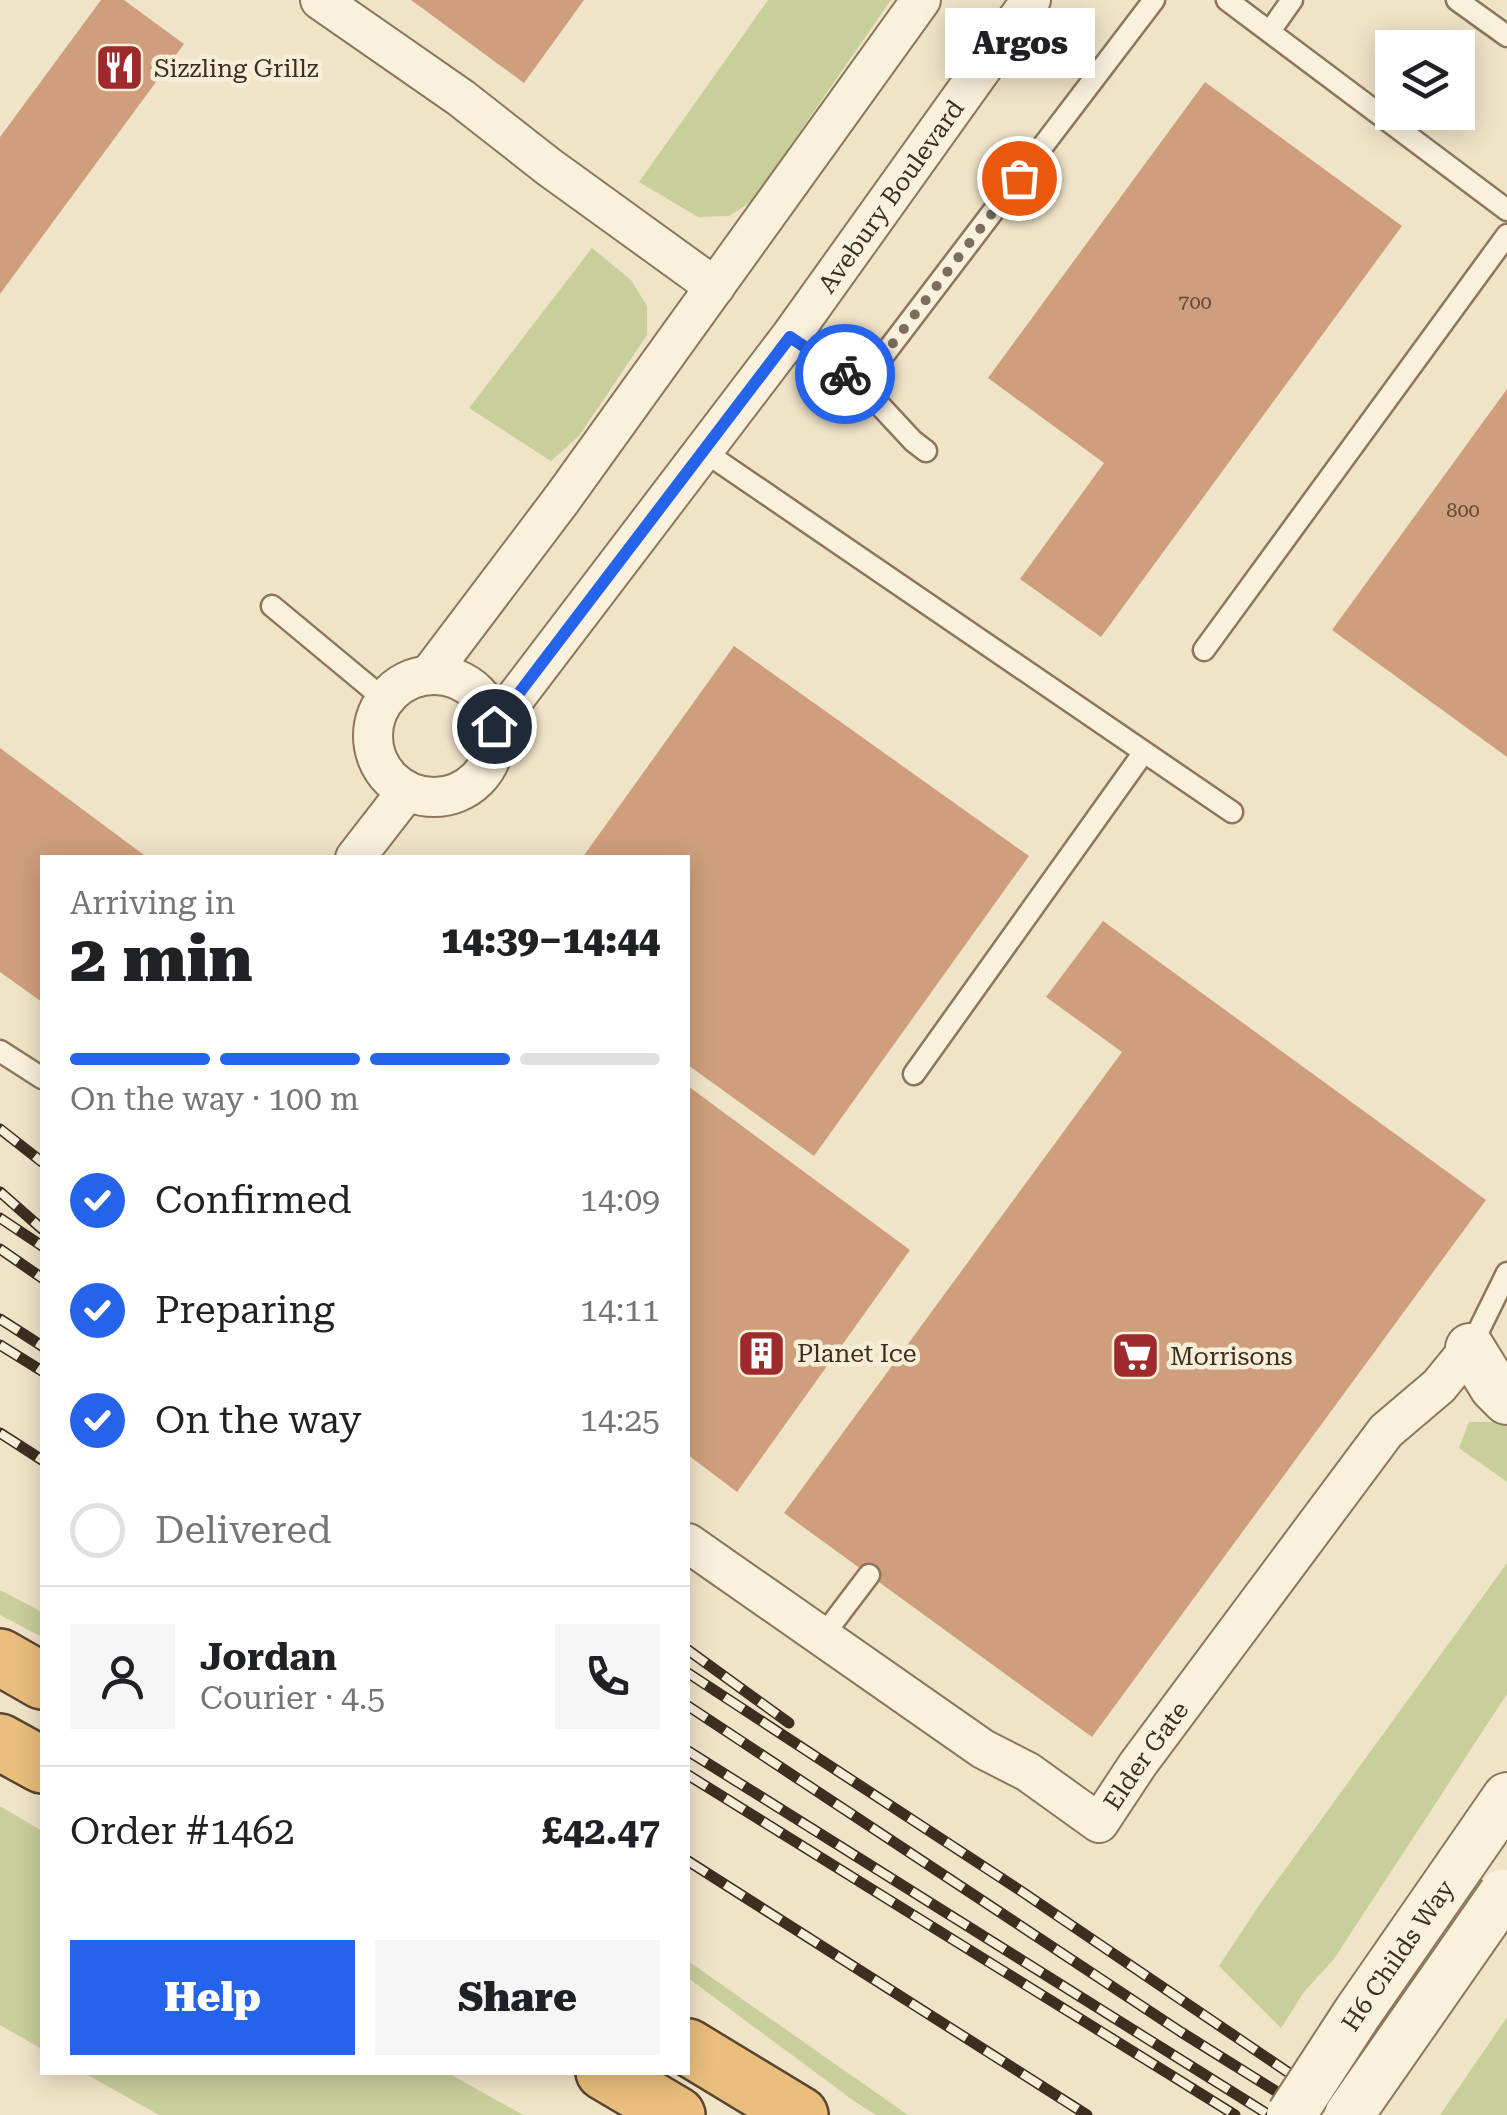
<!DOCTYPE html>
<html lang="en">
<head>
<meta charset="utf-8">
<style>
  body { margin:0; font-family:"Roboto Serif",serif; background:#f6f6f6; color:#202124; height:100vh; display:flex; flex-direction:column; font-size:38px; white-space:nowrap }
  * { box-sizing:border-box; margin:0 }
  p { font-size:32px; color:#757577 }
  .icon { flex:none; width:55px; height:55px; fill:none; stroke:currentColor; stroke-width:2; stroke-linecap:round; stroke-linejoin:round }
  .map { position:relative; flex:1; overflow:hidden }
  .side { position:absolute; left:40px; top:855px; width:650px; height:1220px; display:flex; flex-direction:column; background:#fff; border-radius:0px; box-shadow:0 5px 25px #0003 }
  .side>* { flex:none }
  .controls { position:absolute; left:1375px; top:30px; display:grid; gap:20px }
  .controls a { display:grid; place-items:center; width:100px; height:100px; border-radius:0px; background:#fff; box-shadow:0 5px 25px #0003; font-size:50px }
  .pin { position:absolute; display:grid; place-items:center; width:85px; height:85px; color:#fff; margin:-42px; border:5px solid #fff; border-radius:50%; box-shadow:0 2px 10px #0007 }
  .courier { position:absolute; display:grid; place-items:center; width:100px; height:100px; margin:-50px; border:8px solid #2563eb; border-radius:50%; background:#fff; color:#222; box-shadow:0 2px 12px #0007 }
  .bubble { position:absolute; height:70px; border-radius:0px; background:#fff; box-shadow:0 5px 25px #0003; font-size:32px; font-weight:800; line-height:70px; text-align:center }
  .head em { font-style:normal; font-weight:800 }
  .head div { display:flex; flex-direction:column-reverse }
  .head { display:flex; align-items:center; justify-content:space-between; height:170px; padding:0 30px }
  h1 { font-size:65px; font-weight:800; line-height:75px }
  .bar { display:grid; grid-template-columns:repeat(4,1fr); gap:15px 10px; align-content:center; height:120px; padding:0 30px }
  .bar i { height:12px; border-radius:8px; background:#e0e0e0 }
  .bar .selected { background:#2563eb }
  .bar p { grid-column:span 4 }
  .line { display:flex; align-items:center; gap:25px; padding:0 30px; border-top:2px solid #e0e0e0 }
  .line div { flex:1 }
  .round { display:grid; place-items:center; flex:none; width:105px; height:105px; border-radius:0px; background:#f6f6f6 }
  ol { padding:0 30px; list-style:none }
  li { display:flex; align-items:center; gap:30px; height:110px }
  li p { margin-inline-start:auto }
  li .icon { padding:10px; border-radius:50%; background:#2563eb; color:#fff; stroke-width:4 }
  li:last-child { color:#757577 }
  li i { width:55px; height:55px; border:5px solid #e0e0e0; border-radius:50% }
  .action { display:flex; gap:20px; margin-top:auto; padding:20px 30px }
  .action a { flex:1; height:115px; border-radius:0px; background:#2563eb; color:#fff; font-size:40px; font-weight:800; line-height:115px; text-align:center }
  .action a+a { background:#f6f6f6; color:#202124 }
  .map>svg:first-child { display:block }
  .green { fill:#c9cf9b }
  .building { fill:#cf9f7d }
  .lines { fill:none; stroke-linecap:round; stroke-linejoin:round }
  .service-casing { stroke:#8d765c; stroke-width:25 }
  .minor-casing { stroke:#8d765c; stroke-width:42 }
  .tertiary-casing { stroke:#8d765c; stroke-width:52 }
  .trunk-casing { stroke:#5b4430; stroke-width:60 }
  .service { stroke:#faf1dc; stroke-width:20 }
  .minor { stroke:#faf1dc; stroke-width:38 }
  .tertiary { stroke:#faf1dc; stroke-width:48 }
  .trunk { stroke:#eabe7c; stroke-width:55 }
  .rail-casing { stroke:#3d2e20; stroke-width:11 }
  .rail { stroke:#f7eed8; stroke-width:8; stroke-dasharray:22; stroke-linecap:butt }
  .tertiary-bridge-casing { stroke:#8d765c; stroke-width:52; stroke-linecap:butt }
  .tertiary-bridge { stroke:#faf1dc; stroke-width:48 }
  .done { stroke:#7c6e5b; stroke-width:10; stroke-dasharray:0 18 }
  .route { stroke:#2563eb; stroke-width:12 }
  .labels { text-anchor:middle; dominant-baseline:central; stroke-width:9; stroke-linejoin:round; paint-order:stroke }
  .number-label { font-size:20px; fill:#624a37 }
  .poi-label { font-size:25px; fill:#3d2e20; stroke:#f7eed8; text-anchor:start }
  .street-label { font-size:25px; fill:#3d2e20; stroke:#f7eed8 }
</style>
</head>
<body>
<div class="map">
<svg width="1507" height="2115" viewBox="0 0 1507 2115">
  <rect width="100%" height="100%" fill="#f0e4c8"/>
  <!-- green -->
  <path class="green" d="M768 0H891L752 201 729 216 698 217 639 182Z
    M592 248 631 280 647 306V335L579 436 551 461 469 408Z
    M1469 1422H1502L1507 1427V1482L1459 1448Z
    M1507 1563V1694L1334 1959 1304 1992 1281 2028 1219 1966 1260 1904Z
    M0 1590 42 1612V1637L0 1615Z
    M0 1806 42 1831V2049L0 2025Z
    M688 1961 908 2115H876L854 2101 688 1978Z
    M1507 2017V2115H1440Z
    M84 2073H448L523 2115H159Z"/>
  <!-- building -->
  <path class="building" d="M101 0H124L184 44 0 294V137Z
    M411 0H584L524 83Z
    M1205 82 1402 226 1101 637 1020 579 1104 463 988 378Z
    M1507 389V757L1332 630Z
    M734 646 1029 856 814 1156 688 1065V858H582Z
    M0 748 148 858H42V1002L0 972Z
    M1103 921 1486 1200 1092 1737 784 1513 1122 1052 1046 997Z
    M688 1086 910 1250 737 1492 688 1455Z"/>
  <g class="lines">
    <defs>
      <path id="service" d="M1227 0 1507 210
        M1457 0 1507 36
        M1270 31 1292 0
        M790 337 861 385 913 441 926 451
        M861 385 1154 0
        M702 450 1232 812
        M272 606 384 699
        M1204 650 1507 235
        M0 1051 42 1078
        M914 1074 1144 752
        M1470 1348 1507 1273
        M822 1637 869 1575"/>
      <g id="minor">
        <path d="M320 0 461 98 549 167 715 287"/>
        <path d="M429 675 562 499 921 0"/>
        <circle cx="434" cy="736" r="61"/>
        <path id="s1" d="M494 726 790 337 1031 0"/>
        <path d="M355 858 407 791"/>
        <path id="s2" d="M688 1543 983 1749 1028 1772 1099 1823 1138 1764 1386 1431 1439 1386 1470 1348"/>
      </g>
      <path id="tertiary" d="M1470 1348 1494 1387 1507 1400
        M1460 1865 1507 1797"/>
      <path id="trunk" d="M0 1657 42 1681
        M0 1742 42 1765
        M688 2047 800 2115
        M604 2072 677 2115"/>
    </defs>
    <!-- service casing -->
    <use href="#service" class="service-casing"/>
    <!-- minor casing -->
    <use href="#minor" class="minor-casing"/>
    <!-- tertiary casing -->
    <use href="#tertiary" class="tertiary-casing"/>
    <!-- trunk casing -->
    <use href="#trunk" class="trunk-casing"/>
    <!-- service -->
    <use href="#service" class="service"/>
    <!-- minor -->
    <use href="#minor" class="minor"/>
    <!-- tertiary -->
    <use href="#tertiary" class="tertiary"/>
    <!-- trunk -->
    <use href="#trunk" class="trunk"/>
    <defs>
      <path id="rail" d="M0 1129 42 1162
        M0 1192 42 1229
        M0 1218 42 1246
        M0 1249 42 1278
        M0 1319 42 1346
        M0 1345 42 1371
        M0 1433 42 1460
        M688 1650 789 1723
        M688 1673 1021 1891 1351 2115
        M688 1706 1181 2032 1314 2115
        M688 1751 1269 2115
        M688 1775 1235 2115
        M688 1861 1087 2115"/>
    </defs>
    <!-- rail casing -->
    <use href="#rail" class="rail-casing"/>
    <!-- rail -->
    <use href="#rail" class="rail"/>
    <defs>
      <g id="tertiary-bridge">
        <path id="s3" d="M1291 2115 1358 2012 1460 1865"/>
        <path d="M1349 2115 1503 1894"/>
      </g>
    </defs>
    <!-- tertiary-bridge casing -->
    <use href="#tertiary-bridge" class="tertiary-bridge-casing"/>
    <!-- tertiary-bridge -->
    <use href="#tertiary-bridge" class="tertiary-bridge"/>
  </g>
  <g class="lines">
    <!-- done -->
    <path class="done" d="M845 374 861 385 1019 178"/>
    <!-- route -->
    <path class="route" d="M494 726 790 337 845 374"/>
  </g>
  <!-- icons -->
  <defs>
    <symbol id="restaurant-square" viewBox="-11 -11 22 22"><rect x="-9" y="-9" width="18" height="18" rx="4" fill="#9e2a2b" stroke="#f7eed8"/><path d="M-5-6h1v4h1v-4h1v4h1v-4h1v5L-1.5 .5V6h-2V.5L-5-1ZM5-6V6H3V1.5H1.5Q1.5-4 5-6Z" fill="#fff"/></symbol>
    <symbol id="building-square" viewBox="-11 -11 22 22"><rect x="-9" y="-9" width="18" height="18" rx="4" fill="#9e2a2b" stroke="#f7eed8"/><path d="M-4-6H4V6H1V3H-1V6H-4ZM-2.5-4.3h1.7v1.8h-1.7ZM.8-4.3h1.7v1.8H.8ZM-2.5-1h1.7V.8h-1.7ZM.8-1h1.7V.8H.8Z" fill="#fff"/></symbol>
    <symbol id="supermarket-square" viewBox="-11 -11 22 22"><rect x="-9" y="-9" width="18" height="18" rx="4" fill="#9e2a2b" stroke="#f7eed8"/><path d="M-6-5.5h2.5l.6 2H6L4.5 2H-2.5L-4.4-4H-6ZM-1.5 3.2a1.3 1.3 0 1 0 .1 0ZM3 3.2a1.3 1.3 0 1 0 .1 0Z" fill="#fff"/></symbol>
  </defs>
  <g fill-rule="evenodd">
    <use href="#restaurant-square" x="92" y="40" width="55" height="55"/>
    <use href="#building-square" x="734" y="1326" width="55" height="55"/>
    <use href="#supermarket-square" x="1108" y="1328" width="55" height="55"/>
  </g>
  <g class="labels">
    <!-- number labels -->
    <g class="number-label">
      <text x="1195" y="302">700</text>
      <text x="1463" y="510">800</text>
    </g>
    <!-- poi labels -->
    <g class="poi-label">
      <text x="154" y="68">Sizzling Grillz</text>
      <text x="797" y="1353">Planet Ice</text>
      <text x="1170" y="1356">Morrisons</text>
    </g>
    <!-- street labels -->
    <g class="street-label">
      <text stroke="none"><textPath href="#s1" startOffset="662">Avebury Boulevard</textPath></text>
      <text stroke="none"><textPath href="#s2" startOffset="580">Elder Gate</textPath></text>
      <text stroke="none"><textPath href="#s3" startOffset="192">H6 Childs Way</textPath></text>
    </g>
  </g>
</svg>
<div class="controls">
<a><svg class="icon" aria-label="layers" viewBox="0 0 24 24"><path d="M12 4l9 5-9 5-9-5zM3 14l9 5 9-5"/></svg></a>
</div>
<div class="pin" style="left:1019px;top:178px;background:#ea580c"><svg class="icon" aria-label="bag" viewBox="0 0 24 24"><path d="M5 8h14l-1 12H6zM9 8a3 3 0 0 1 6 0"/></svg></div>
<div class="pin" style="left:494px;top:726px;background:#1f2937"><svg class="icon" aria-label="home" viewBox="0 0 24 24"><path d="M3 11l9-7 9 7M6 9v11h12V9"/></svg></div>
<div class="courier" style="left:845px;top:374px"><svg class="icon" aria-label="bike" viewBox="0 0 24 24"><circle cx="6" cy="16" r="4"/><circle cx="18" cy="16" r="4"/><path d="M6 16l4-8h5l3 8M10 8l3 8H6M13 5h3"/></svg></div>
<div class="bubble" style="left:945px;top:8px;width:150px">Argos</div>
<section class="side">
<div class="head"><div><h1>2 min</h1><p>Arriving in</p></div><em>14:39–14:44</em></div>
<div class="bar"><i class="selected"></i><i class="selected"></i><i class="selected"></i><i></i><p>On the way · 100 m</p></div>
<ol>
<li><svg class="icon" aria-label="check" viewBox="0 0 24 24"><path d="M5 12l5 5 9-10"/></svg>Confirmed<p>14:09</p></li>
<li><svg class="icon" aria-label="check" viewBox="0 0 24 24"><path d="M5 12l5 5 9-10"/></svg>Preparing<p>14:11</p></li>
<li><svg class="icon" aria-label="check" viewBox="0 0 24 24"><path d="M5 12l5 5 9-10"/></svg>On the way<p>14:25</p></li>
<li><i></i>Delivered</li>
</ol>
<div class="line" style="height:180px"><a class="round"><svg class="icon" aria-label="person" viewBox="0 0 24 24"><circle cx="12" cy="8" r="4"/><path d="M4 21q1-7 8-7t8 7"/></svg></a><div><b>Jordan</b><p>Courier · 4.5</p></div><a class="round"><svg class="icon" aria-label="phone" viewBox="0 0 24 24"><path d="M5 4h4l2 5-3 2q2 4 5 5l2-3 5 2v4C11 20 4 13 5 4z"/></svg></a></div>
<div class="line" style="height:130px"><div>Order #1462</div><b>£42.47</b></div>
<div class="action"><a>Help</a><a>Share</a></div>
</section>
</div>
</body>
</html>
